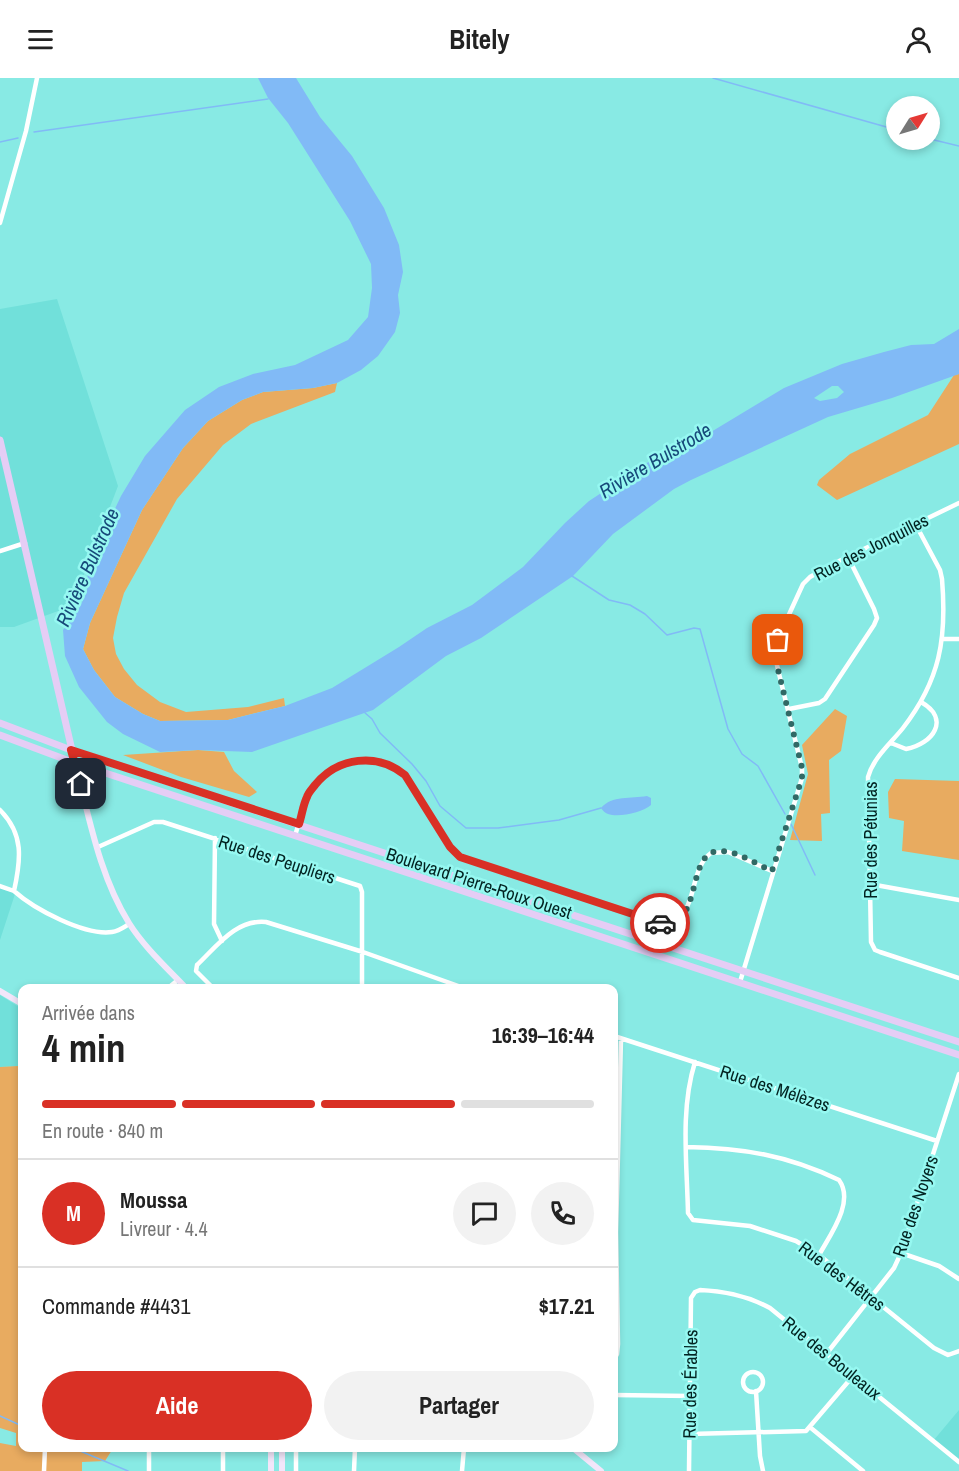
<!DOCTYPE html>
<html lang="fr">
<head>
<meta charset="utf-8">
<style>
  body { margin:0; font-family:"Archivo Narrow",sans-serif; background:#f2f2f2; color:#222; height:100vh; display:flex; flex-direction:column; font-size:22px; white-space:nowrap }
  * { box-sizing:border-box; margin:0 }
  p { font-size:20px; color:#767676 }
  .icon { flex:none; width:33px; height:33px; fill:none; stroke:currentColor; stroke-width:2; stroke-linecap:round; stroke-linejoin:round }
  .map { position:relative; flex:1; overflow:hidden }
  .details { position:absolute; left:18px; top:906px; width:600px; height:468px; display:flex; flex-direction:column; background:#fff; border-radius:12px; box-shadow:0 3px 9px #0003 }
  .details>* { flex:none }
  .needle { width:39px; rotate:53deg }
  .controls { position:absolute; left:886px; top:18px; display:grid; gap:12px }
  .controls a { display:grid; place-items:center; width:54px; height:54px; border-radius:50%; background:#fff; box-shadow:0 3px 9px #0003; font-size:30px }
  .pin { position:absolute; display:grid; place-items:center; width:51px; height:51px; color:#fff; margin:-26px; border-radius:12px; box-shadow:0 3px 9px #0006 }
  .courier { position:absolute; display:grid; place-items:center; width:60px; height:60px; margin:-30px; border:4px solid #d93025; border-radius:50%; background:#fff; color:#222; box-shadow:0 2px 8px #0007 }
  .summary em { font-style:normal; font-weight:700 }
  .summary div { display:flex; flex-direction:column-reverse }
  .summary { display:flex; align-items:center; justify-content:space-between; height:102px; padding:0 24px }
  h1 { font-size:39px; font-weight:700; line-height:45px }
  .bar { display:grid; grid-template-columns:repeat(4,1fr); gap:9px 6px; align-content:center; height:72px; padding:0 24px }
  .bar i { height:8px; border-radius:4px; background:#e0e0e0 }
  .bar .active { background:#d93025 }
  .bar p { grid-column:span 4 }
  .line { display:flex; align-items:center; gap:15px; padding:0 24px; border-top:2px solid #e0e0e0 }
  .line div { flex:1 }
  .round { display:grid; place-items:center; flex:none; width:63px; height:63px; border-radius:32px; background:#f2f2f2 }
  .primary-button { display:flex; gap:12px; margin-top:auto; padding:12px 24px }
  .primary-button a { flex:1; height:69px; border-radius:36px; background:#d93025; color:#fff; font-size:24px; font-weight:700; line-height:69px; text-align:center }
  .primary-button a+a { background:#f2f2f2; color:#222 }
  header { display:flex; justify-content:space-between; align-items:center; height:78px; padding:0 24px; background:#fff; font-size:27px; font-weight:700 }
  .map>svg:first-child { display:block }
  .built { fill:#71e0da }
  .green { fill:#e8ab60 }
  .water { fill:#81baf6; fill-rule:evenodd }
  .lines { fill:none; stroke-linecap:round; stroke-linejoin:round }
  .stream { stroke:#81baf6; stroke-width:1.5 }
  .street { stroke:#fff; stroke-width:4.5 }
  .secondary { stroke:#f2e6fa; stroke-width:6 }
  .primary { stroke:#e5cdf5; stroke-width:7 }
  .done { stroke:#316965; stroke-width:6; stroke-dasharray:0 10.8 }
  .route { stroke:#d93025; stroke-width:8 }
  .labels { text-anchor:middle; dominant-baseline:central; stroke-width:5; stroke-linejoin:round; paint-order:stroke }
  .street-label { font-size:18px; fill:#022321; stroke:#96f8f1 }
  .water-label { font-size:20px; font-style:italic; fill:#174a7a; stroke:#96f8f1 }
</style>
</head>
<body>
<header><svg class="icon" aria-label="menu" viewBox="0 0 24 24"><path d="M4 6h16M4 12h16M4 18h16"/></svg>Bitely<svg class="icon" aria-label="person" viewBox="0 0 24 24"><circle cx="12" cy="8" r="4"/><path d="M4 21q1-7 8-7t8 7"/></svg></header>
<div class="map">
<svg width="959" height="1393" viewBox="0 0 959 1393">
  <rect width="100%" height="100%" fill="#88eae4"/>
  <!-- built -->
  <path class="built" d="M57 221 118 408 72 528 14 549H0V231Z
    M0 808 16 813 0 862Z
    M0 917 22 931V1000V992L18 988 0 989Z
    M959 1332V1384L933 1363Z"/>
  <!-- green -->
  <path class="green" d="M959 296V366L837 422 817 407 819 402 850 376 928 337 954 297Z
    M337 305 335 314 251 346 223 367 177 421 124 515 117 539 113 560 116 576 124 591 137 607 160 624 186 634 248 629 284 620 285 628 228 642 160 643 143 636 115 619 94 592 83 571 90 545 142 432 183 370 208 343 242 322 263 314 313 310Z
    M835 631 847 638 841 673 829 682 830 735 821 736 822 763 790 762 808 696 802 667Z
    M198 672 224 674 234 693 257 714 249 719 181 699 123 677Z
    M895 701 959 703V782L902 773 904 743 889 740 888 714Z
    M18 988 22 992V1370H118L112 1372 105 1383 82 1384V1393H0V1365L16 1368V1355L0 1350V989Z"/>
  <!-- water -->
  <path class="water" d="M258 0H296L320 39 352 78 384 130 399 167 403 194 398 217 400 235 395 254 378 278 361 292 337 305 313 310 263 314 242 322 208 343 183 370 142 432 90 545 83 571 94 592 115 619 143 636 160 643 228 642 285 628 332 610 399 569 427 550 472 527 523 489 565 445 589 423 650 383 701 360 784 310 842 286 884 274 911 267 934 266 959 251V296L892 320 828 339 691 402 674 411 613 456 573 498 481 560 446 578 373 632 252 674 198 672 160 674 123 656 107 644 79 609 65 578 63 552 78 532 87 514 88 488 121 418 145 378 185 332 219 309 253 296 295 287 348 262 368 239 372 210 371 186 350 143 288 45 268 20ZM832 308H838L844 314 837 320 820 323 814 320Z
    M647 718 651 720V727C643 734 619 740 608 736 605 735 603 733 601 730 612 717 631 721 647 718Z"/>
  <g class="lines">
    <!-- stream -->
    <path class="stream" d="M713 0 897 52
      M34 54 268 21
      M930 61 959 68
      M0 64 18 60
      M572 498 609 522 630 527 645 536 667 557 694 550 700 551 728 651 742 676 758 688 785 736
      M364 634 372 641 380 655 412 686 426 703 440 728 466 750H498L559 742 601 730
      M791 746 815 797
      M0 1338 22 1348
      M73 1370 128 1393"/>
    <!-- street -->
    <path class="street" d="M0 145 26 53 37 0
      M916 447 940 492 942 501C947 561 940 602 903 650 891 665 873 680 868 699L871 864 875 872 880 874 959 900
      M0 473 25 465
      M943 561H959
      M789 631 819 625 825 621 874 547 877 540 874 531 848 479
      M891 665 906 671C933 666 951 641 921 624
      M0 732C24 756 21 781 14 813 34 831 85 858 112 854 119 853 124 849 129 846
      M295 757C300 745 301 728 307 716 327 681 375 672 405 697L450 769 460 779 662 846C701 843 686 793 711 775L728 774 772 793
      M215 760 214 846 222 863
      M98 769 154 744H163L360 808 362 814V910
      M870 806 959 822
      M0 808 14 813
      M740 904 802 700V690L774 575 775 567 803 506 810 499 833 486 959 425
      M168 910 178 902
      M213 910 196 893 197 887C217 868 236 841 266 844L363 874 464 910
      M614 958 937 1063
      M695 984C680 1032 687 1085 688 1135L693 1142 750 1148 796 1163 819 1177 934 1270 948 1277 959 1273
      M686 1069C743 1070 787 1077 839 1102 855 1124 830 1157 819 1177
      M901 1175 939 1188 959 1201
      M827 1275 894 1190 901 1175 959 996
      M614 1282 617 1276 618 1266 616 1154 621 961
      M743 1304a10 10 0 1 1 20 0a10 10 0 1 1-20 0Z
      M756 1313 760 1378 763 1393
      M614 1317 690 1318
      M811 1350 863 1393
      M690 1356 806 1353 853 1298
      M44 1393 45 1370
      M149 1393V1370
      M223 1393V1370
      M296 1393V1370
      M354 1393 355 1370
      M462 1393 464 1370
      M689 1393 691 1220 695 1214 700 1212C725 1213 748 1218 770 1230L959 1384"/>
    <!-- secondary -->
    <path class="secondary" d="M75 685C89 738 99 797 129 845 144 869 167 890 186 910
      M0 913 22 926
      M573 1370 601 1393
      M271 1393V1370
      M282 1393V1370"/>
    <!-- primary -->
    <path class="primary" d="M0 362 75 685
      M0 645 71 672 959 964
      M0 657 75 685 959 977"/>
  </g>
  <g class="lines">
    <!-- done -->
    <path class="done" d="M660 845C705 851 684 773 720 773 738 773 756 786 772 793L802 700V690L774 575 778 562"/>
    <!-- route -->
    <path class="route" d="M81 706 71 672 299 746C302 737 303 727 307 719 308 715 312 711 315 707 338 679 377 674 405 697L450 769 460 779 660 845"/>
  </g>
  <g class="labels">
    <!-- street labels -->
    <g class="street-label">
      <text transform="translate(871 469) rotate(-27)">Rue des Jonquilles</text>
      <text transform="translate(870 762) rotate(-90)">Rue des Pétunias</text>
      <text transform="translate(277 781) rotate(18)">Rue des Peupliers</text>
      <text transform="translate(479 805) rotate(18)">Boulevard Pierre-Roux Ouest</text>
      <text transform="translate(775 1010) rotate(18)">Rue des Mélèzes</text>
      <text transform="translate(915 1128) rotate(-71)">Rue des Noyers</text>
      <text transform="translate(842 1198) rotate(37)">Rue des Hêtres</text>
      <text transform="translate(832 1280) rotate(39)">Rue des Bouleaux</text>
      <text transform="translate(690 1306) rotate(-89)">Rue des Érables</text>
    </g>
    <!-- water labels -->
    <g class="water-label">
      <text transform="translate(655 382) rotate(-31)">Rivière Bulstrode</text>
      <text transform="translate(87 489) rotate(-66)">Rivière Bulstrode</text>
    </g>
  </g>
</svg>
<div class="controls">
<a><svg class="needle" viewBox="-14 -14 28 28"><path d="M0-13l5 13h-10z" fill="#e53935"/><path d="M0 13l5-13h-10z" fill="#767676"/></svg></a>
</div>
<div class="pin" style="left:778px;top:562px;background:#ea580c"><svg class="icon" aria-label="bag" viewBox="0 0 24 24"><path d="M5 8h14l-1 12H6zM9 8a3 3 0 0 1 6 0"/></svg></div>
<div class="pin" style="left:81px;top:706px;background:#1f2937"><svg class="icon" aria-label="home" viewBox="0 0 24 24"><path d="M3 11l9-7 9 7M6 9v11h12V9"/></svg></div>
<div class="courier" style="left:660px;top:845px"><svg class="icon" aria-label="car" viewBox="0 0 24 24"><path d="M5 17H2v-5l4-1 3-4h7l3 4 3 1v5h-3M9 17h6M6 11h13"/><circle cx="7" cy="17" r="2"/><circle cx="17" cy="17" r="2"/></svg></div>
<section class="details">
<div class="summary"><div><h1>4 min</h1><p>Arrivée dans</p></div><em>16:39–16:44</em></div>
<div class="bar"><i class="active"></i><i class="active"></i><i class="active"></i><i></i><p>En route · 840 m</p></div>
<div class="line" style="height:108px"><b class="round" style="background:#d93025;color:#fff">M</b><div><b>Moussa</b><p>Livreur · 4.4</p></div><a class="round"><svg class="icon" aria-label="chat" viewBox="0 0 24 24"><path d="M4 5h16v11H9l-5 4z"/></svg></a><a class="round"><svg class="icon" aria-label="phone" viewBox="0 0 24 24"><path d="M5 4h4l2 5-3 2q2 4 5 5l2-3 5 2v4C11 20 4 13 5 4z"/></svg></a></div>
<div class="line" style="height:78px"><div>Commande #4431</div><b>$17.21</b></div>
<div class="primary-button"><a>Aide</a><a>Partager</a></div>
</section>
</div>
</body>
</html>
